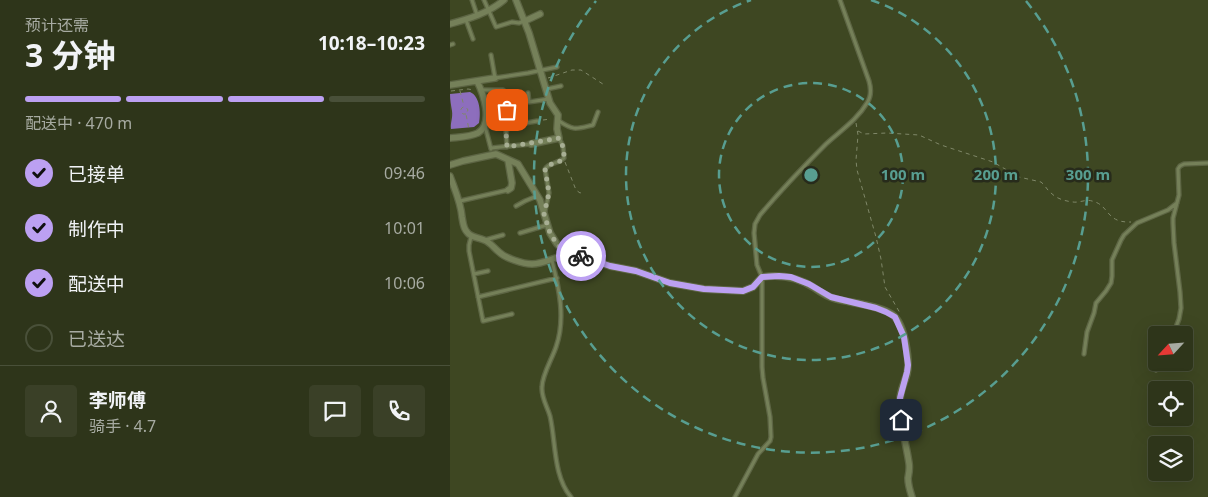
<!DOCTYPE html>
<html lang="zh">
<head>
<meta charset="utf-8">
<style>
  body { margin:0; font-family:"Noto Sans","Noto Sans SC",sans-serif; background:#3a4027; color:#f1f3f6; height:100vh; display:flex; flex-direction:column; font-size:19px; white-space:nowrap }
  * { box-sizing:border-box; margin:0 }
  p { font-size:16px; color:#a7aba2 }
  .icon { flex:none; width:28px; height:28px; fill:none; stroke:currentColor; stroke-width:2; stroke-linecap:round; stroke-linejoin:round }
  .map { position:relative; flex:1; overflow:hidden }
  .panel { display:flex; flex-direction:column; background:#2e351a; width:450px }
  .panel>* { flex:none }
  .needle { width:32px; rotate:244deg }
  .controls { position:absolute; left:698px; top:326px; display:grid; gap:10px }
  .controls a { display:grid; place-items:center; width:45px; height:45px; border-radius:5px; background:#2e351a; box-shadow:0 5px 20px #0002,0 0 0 1px #495039; font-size:25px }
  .pin { position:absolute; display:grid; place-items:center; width:42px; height:42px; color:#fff; margin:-21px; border-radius:10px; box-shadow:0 2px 8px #0006 }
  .courier { position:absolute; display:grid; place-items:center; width:50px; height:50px; margin:-25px; border:4px solid #bca0f2; border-radius:50%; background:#fff; color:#222; box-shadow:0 1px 6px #0007 }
  .head em { font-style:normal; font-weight:700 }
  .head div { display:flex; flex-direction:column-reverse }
  .head { display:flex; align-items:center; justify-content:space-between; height:85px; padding:0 25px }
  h1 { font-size:32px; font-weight:700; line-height:38px }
  .bar { display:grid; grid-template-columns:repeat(4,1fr); gap:8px 5px; align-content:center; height:60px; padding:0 25px }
  .bar i { height:6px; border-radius:4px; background:#495039 }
  .bar .current { background:#bca0f2 }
  .bar p { grid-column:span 4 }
  .line { display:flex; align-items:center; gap:12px; padding:0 25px; border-top:1px solid #495039 }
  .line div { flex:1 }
  .round { display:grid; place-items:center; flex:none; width:52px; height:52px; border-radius:5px; background:#3a4027 }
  ol { padding:0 25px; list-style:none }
  li { display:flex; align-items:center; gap:15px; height:55px }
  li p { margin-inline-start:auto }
  li .icon { padding:5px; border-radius:50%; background:#bca0f2; color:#111; stroke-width:4 }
  li:last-child { color:#a7aba2 }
  li i { width:28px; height:28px; border:2px solid #495039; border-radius:50% }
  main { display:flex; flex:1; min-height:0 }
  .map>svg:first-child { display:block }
  .water { fill:#8d6ebd }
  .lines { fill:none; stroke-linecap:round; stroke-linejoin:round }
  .service-casing { stroke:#5d6544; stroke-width:5.5 }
  .minor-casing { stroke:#5d6544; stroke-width:8 }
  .path { stroke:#7f8768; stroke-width:1; stroke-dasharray:4 4; stroke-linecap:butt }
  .service { stroke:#758059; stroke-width:3 }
  .minor { stroke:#758059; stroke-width:5.5 }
  .done { stroke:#a8af94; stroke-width:5; stroke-dasharray:0 9 }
  .route { stroke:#bca0f2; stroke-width:6 }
  .ring { fill:none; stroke:#589e91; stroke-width:2.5; stroke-dasharray:9 6 }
  .centre { fill:#589e91; stroke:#272b1b; stroke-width:2.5 }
  .ring-label { font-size:15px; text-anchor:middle; font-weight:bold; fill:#589e91; stroke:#272b1b; stroke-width:5; stroke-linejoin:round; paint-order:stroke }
</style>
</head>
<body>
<main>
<section class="panel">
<div class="head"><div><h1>3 分钟</h1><p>预计还需</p></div><em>10:18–10:23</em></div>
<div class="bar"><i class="current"></i><i class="current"></i><i class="current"></i><i></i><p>配送中 · 470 m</p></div>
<ol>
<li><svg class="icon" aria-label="check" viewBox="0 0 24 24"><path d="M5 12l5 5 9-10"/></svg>已接单<p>09:46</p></li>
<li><svg class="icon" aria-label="check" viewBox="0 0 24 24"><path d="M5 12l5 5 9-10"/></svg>制作中<p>10:01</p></li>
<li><svg class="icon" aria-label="check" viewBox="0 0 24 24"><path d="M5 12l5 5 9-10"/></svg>配送中<p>10:06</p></li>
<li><i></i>已送达</li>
</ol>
<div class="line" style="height:90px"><a class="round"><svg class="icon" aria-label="person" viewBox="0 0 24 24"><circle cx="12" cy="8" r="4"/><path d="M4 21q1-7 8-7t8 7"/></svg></a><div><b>李师傅</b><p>骑手 · 4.7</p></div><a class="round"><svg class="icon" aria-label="chat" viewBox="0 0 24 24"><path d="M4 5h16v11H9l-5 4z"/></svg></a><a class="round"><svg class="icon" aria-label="phone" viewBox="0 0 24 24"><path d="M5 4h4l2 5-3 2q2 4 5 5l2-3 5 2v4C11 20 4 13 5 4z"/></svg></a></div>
</section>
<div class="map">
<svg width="758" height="497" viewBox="0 0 758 497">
  <rect width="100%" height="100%" fill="#3e4722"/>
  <!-- water -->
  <path class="water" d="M20 92C30 96 31 113 29 123L24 127 1 129C0 123 3 118 2 111 1 105 0 100 0 94Z"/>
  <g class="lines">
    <defs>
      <path id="service" d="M22 0 27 15
        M34 0 46 27 62 22 69 23 74 21
        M16 20 23 39
        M0 45 3 44
        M41 55 45 78 78 73 107 67
        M97 89 111 86
        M32 90H53L55 92 57 118 59 126 56 132 57 147
        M78 93 79 102 99 99
        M109 121C124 131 126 129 143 125L148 112
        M35 126 41 149
        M59 126 87 121
        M41 148 81 144
        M10 201 58 190
        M66 206 75 201 87 196
        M95 211 99 193 95 169C100 162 108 164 114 158L113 146 109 138
        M70 233 97 225
        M21 237 19 245V251L33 321 62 314
        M35 240 53 235
        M102 260C109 288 116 319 106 347 102 359 92 375 92 387 91 397 97 406 100 416 106 442 103 476 121 497
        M24 274 38 271
        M28 297 107 278
        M723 335 729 319 731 308 730 292 724 243 723 223V218L729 195 728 169 730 166 734 164 758 163
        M634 354 637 332 644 313 646 303 656 291 661 283 662 276V260L671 240 674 235 687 223 718 210 727 203
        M706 370 713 362
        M285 497 308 454 320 441 321 437 320 417 313 378 312 367V277L307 265 304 233 305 224 310 215C331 190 353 167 376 144 390 131 407 120 417 103 421 97 421 88 419 81L390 0"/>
      <path id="minor" d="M66 0 79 33 100 103 108 115 107 129 109 138 81 144
        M75 21 90 14
        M0 24C18 19 39 13 54 0
        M0 85 45 78
        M0 138C9 137 20 137 28 133 44 123 33 93 27 81
        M0 165 13 161 46 154 68 164 90 200 100 233 107 244 116 255
        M0 176C5 190 11 203 12 217 13 222 13 228 17 232 21 238 28 237 34 240 40 242 44 248 49 252 55 258 73 264 82 264 96 264 109 254 123 254L160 266 186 271 220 283 254 289 293 291 303 287 312 277C331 274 347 277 363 287 370 292 377 297 386 299 401 303 434 306 444 316 455 326 460 360 457 374 454 384 449 393 450 403 450 424 456 443 459 463 460 469 459 473 458 478 458 484 460 491 462 497
        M58 190 61 188 62 183 58 160"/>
    </defs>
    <!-- service casing -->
    <use href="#service" class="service-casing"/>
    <!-- minor casing -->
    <use href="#minor" class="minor-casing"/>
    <!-- path -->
    <path class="path" d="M98 78 122 70H131L156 86
      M1 91 18 89 24 90
      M10 91 14 106
      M16 114H13L11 112V109L13 107H16L18 110 16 114 19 130
      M93 120 101 119
      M406 123 408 135 406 160 407 170 426 237 431 259 435 287 450 313
      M408 131 414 134 437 133 469 135 491 145 543 162 569 177 591 182C595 185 597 190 601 193 607 199 615 201 623 202 629 203 636 199 642 201 660 205 655 223 681 222
      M115 162 126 190 130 193 133 192"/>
    <!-- service -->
    <use href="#service" class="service"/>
    <!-- minor -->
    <use href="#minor" class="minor"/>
  </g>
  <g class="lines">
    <!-- done -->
    <path class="done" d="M57 110V118L59 126 56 132 57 147 109 138C113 144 114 151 114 158 109 164 100 162 95 169L99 193 94 214 100 233 107 244 116 255 123 254 131 256"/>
    <!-- route -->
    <path class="route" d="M131 256 160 266 186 271 220 283 254 289 293 291 303 287 312 277 329 276 341 277 359 284 381 297 426 308 436 312 445 317 454 337 458 365 457 372 450 398 451 420"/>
  </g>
  <!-- distance rings -->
  <g class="ring">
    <circle cx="361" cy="175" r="92"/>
    <path d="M421 0A185 185 0 1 1 301 0"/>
    <path d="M576 1A277 277 0 1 1 146 1"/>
  </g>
  <circle cx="361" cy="175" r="8" class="centre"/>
  <g class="ring-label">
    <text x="453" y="180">100 m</text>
    <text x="546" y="180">200 m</text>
    <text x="638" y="180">300 m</text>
  </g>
</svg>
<div class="controls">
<a><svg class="needle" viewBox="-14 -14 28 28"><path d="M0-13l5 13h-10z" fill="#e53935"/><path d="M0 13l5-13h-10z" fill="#a7aba2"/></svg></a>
<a><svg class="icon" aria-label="locate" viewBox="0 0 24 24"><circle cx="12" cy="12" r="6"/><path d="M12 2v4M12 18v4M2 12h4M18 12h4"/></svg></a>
<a><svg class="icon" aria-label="layers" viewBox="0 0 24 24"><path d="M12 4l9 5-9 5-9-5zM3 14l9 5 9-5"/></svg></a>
</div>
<div class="pin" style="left:57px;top:110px;background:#ea580c"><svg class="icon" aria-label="bag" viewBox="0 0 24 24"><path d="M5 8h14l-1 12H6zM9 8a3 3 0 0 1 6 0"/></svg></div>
<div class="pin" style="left:451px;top:420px;background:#1f2937"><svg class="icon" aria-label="home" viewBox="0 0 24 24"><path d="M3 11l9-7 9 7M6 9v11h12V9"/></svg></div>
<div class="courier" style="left:131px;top:256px"><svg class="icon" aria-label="bike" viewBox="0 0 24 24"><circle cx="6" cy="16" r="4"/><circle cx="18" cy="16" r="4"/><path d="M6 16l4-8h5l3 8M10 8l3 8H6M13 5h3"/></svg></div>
</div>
</main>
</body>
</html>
